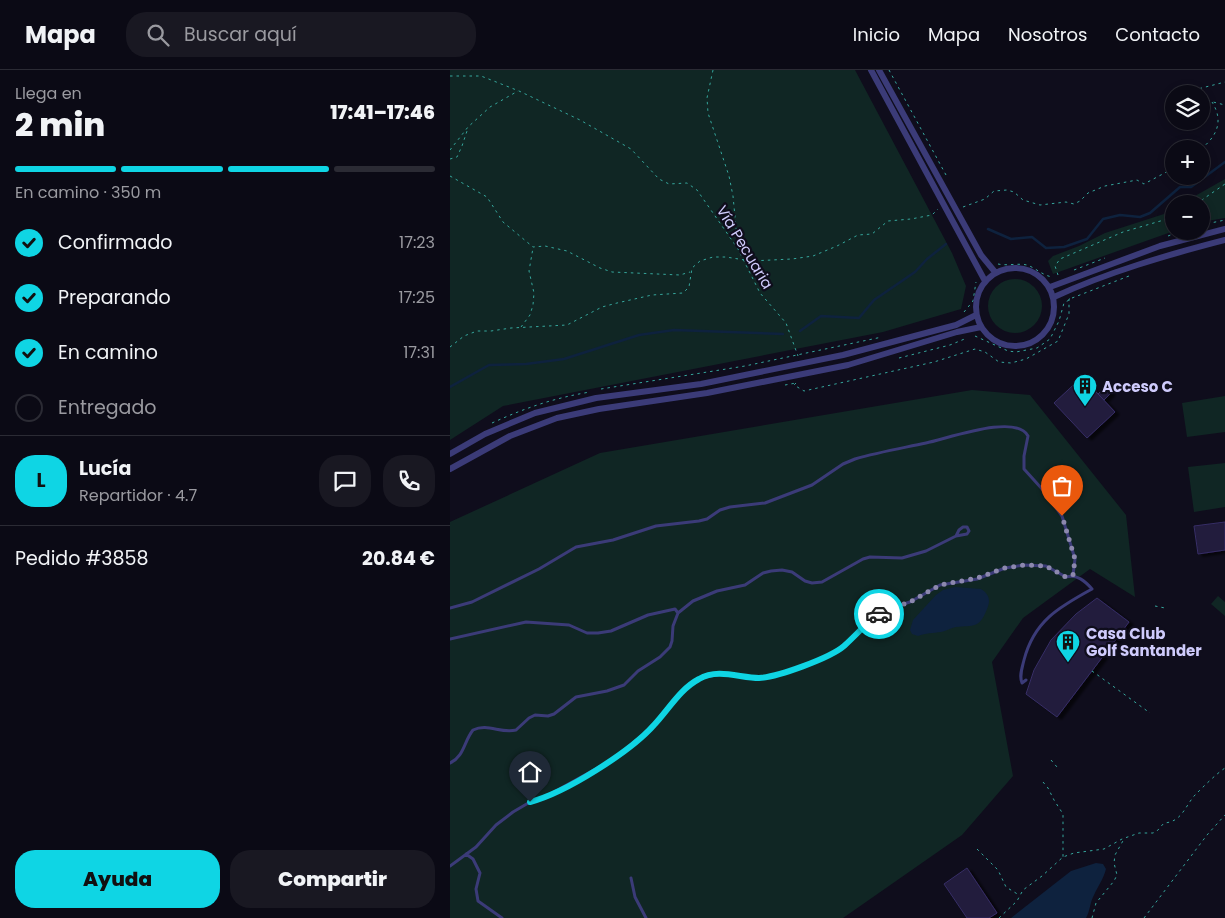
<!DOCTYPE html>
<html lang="es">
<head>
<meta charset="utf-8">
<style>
  body { margin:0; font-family:Poppins,sans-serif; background:#191822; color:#f1f3f6; height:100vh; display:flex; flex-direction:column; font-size:19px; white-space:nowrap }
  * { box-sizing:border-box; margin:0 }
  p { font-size:16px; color:#9a9aa0 }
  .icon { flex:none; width:28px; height:28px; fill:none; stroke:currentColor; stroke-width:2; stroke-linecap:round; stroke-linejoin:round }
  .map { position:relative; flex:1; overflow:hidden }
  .side { display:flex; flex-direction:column; background:#0b0a15; width:450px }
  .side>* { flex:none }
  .fabs { position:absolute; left:715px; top:15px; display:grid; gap:10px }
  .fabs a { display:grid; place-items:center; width:45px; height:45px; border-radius:50%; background:#0b0a15; box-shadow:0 2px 8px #0003,0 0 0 1px #2b2b34; font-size:25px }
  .pin { position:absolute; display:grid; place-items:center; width:42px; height:42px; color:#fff; margin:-51px -21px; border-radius:50% 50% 50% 0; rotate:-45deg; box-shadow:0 0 5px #0007 }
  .pin .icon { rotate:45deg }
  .courier { position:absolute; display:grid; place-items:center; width:50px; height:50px; margin:-25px; border:4px solid #0fd5e4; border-radius:50%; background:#fff; color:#222; box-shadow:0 1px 6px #0007 }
  .headline em { font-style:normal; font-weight:800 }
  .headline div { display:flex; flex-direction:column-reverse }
  .headline { display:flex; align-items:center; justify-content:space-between; height:85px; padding:0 15px }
  h1 { font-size:32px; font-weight:800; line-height:38px }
  .bar { display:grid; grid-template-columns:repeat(4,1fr); gap:8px 5px; align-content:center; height:60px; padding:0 15px }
  .bar i { height:6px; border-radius:4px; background:#2b2b34 }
  .bar .on { background:#0fd5e4 }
  .bar p { grid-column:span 4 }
  .line { display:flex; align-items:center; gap:12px; padding:0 15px; border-top:1px solid #2b2b34 }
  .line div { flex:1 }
  .round { display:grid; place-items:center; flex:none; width:52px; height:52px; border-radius:20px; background:#191822 }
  ol { padding:0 15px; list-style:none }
  li { display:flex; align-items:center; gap:15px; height:55px }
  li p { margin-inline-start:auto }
  li .icon { padding:5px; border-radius:50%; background:#0fd5e4; color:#111; stroke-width:4 }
  li:last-child { color:#9a9aa0 }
  li i { width:28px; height:28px; border:2px solid #2b2b34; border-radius:50% }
  .primary-button { display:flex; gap:10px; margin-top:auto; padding:10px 15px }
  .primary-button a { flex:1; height:58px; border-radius:20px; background:#0fd5e4; color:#111; font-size:20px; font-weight:800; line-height:58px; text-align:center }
  .primary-button a+a { background:#191822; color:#f1f3f6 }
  header { display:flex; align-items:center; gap:30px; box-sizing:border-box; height:70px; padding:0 25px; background:#0b0a15; border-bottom:1px solid #2b2b34 }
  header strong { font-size:24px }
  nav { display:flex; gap:28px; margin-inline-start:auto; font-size:18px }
  .search { width:350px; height:45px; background:#191822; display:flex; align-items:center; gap:12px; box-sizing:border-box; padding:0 18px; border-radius:20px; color:#9a9aa0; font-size:19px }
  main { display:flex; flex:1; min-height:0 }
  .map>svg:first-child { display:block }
  .green { fill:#102624 }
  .water { fill:#0e223e }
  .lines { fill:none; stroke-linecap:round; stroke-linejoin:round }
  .stream { stroke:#0e223e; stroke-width:2.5 }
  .building { fill:#201a3c; stroke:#372e66; filter:url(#shadow) }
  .path { stroke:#35a69c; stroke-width:1; stroke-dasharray:2.5 4; stroke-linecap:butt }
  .service { stroke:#3b3b78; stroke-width:3 }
  .minor { stroke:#3b3b78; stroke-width:6 }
  .done { stroke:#8c88ae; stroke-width:5; stroke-dasharray:0 9 }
  .route { stroke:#0fd5e4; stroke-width:6 }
  .labels { text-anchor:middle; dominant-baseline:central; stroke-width:4.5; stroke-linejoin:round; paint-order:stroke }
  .street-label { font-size:15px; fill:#cfcbfc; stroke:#0f0d1c }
  .poi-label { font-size:15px; font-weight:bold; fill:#cfcbfc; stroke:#0f0d1c; text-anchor:start }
</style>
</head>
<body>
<header>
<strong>Mapa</strong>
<div class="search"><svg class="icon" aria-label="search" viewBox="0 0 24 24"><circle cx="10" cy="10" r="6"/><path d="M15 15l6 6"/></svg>Buscar aquí</div>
<nav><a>Inicio</a><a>Mapa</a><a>Nosotros</a><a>Contacto</a></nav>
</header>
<main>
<section class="side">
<div class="headline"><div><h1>2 min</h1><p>Llega en</p></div><em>17:41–17:46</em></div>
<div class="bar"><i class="on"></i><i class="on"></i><i class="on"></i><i></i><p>En camino · 350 m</p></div>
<ol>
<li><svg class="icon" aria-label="check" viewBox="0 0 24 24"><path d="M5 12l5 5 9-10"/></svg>Confirmado<p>17:23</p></li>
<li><svg class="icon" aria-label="check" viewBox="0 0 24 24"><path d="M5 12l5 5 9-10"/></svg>Preparando<p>17:25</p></li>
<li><svg class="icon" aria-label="check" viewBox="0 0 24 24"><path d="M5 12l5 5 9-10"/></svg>En camino<p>17:31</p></li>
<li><i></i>Entregado</li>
</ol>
<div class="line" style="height:90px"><b class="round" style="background:#0fd5e4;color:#111">L</b><div><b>Lucía</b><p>Repartidor · 4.7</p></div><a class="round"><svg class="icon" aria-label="chat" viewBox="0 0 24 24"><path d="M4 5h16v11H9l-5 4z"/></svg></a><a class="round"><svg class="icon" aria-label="phone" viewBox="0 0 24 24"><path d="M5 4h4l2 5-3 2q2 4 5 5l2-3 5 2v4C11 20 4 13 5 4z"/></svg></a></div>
<div class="line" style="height:65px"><div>Pedido #3858</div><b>20.84 €</b></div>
<div class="primary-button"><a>Ayuda</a><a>Compartir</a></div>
</section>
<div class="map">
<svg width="775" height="848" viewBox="0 0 775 848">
  <defs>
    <filter id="shadow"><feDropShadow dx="4.5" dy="2.5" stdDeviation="1" flood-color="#0009"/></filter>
  </defs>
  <rect width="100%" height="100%" fill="#0f0d1c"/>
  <!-- green -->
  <path class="green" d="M0 0H405L502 183 516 216 511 239 433 262 53 336 0 370Z
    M775 109V148L751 152V134H731Z
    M724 138V161L603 204 598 191 603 186 629 176 655 163 714 144Z
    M538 236a27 27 0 1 1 54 0a27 27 0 1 1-54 0Z
    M522 320 580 325 676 445 685 527 640 499 573 548 542 592 563 706 512 765 393 848H0V452L150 383Z
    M775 326V362L737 367 732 333Z
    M775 393V437L744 442 738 397Z
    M768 526 775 532V546L761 534Z"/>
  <!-- water -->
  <path class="water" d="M505 517 531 519C539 524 541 530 537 539 529 559 524 555 506 557 501 558 496 561 491 562 483 563 476 563 468 566L462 564 460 560 463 550 486 525 493 520Z
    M646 793 653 794 656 799C653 810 648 816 644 825 640 832 640 841 636 848H561L621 801Z"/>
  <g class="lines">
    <!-- stream -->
    <path class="stream" d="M538 159 561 169 582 167 596 178 614 177 637 169 653 149 670 145 690 147 700 143 730 117H741L775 92
      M350 261 371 246 409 248 424 230 465 202 477 189 496 174
      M0 317 39 295 76 294 114 289 189 265 224 260 333 264"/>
  </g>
  <!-- building -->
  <path class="building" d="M632 307 665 342 637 368 604 333Z
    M655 317 661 323 654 330 648 324Z
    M775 452V480L748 484 744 456Z
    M647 528 679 552 607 647 576 624 584 600 601 570 626 544Z
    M517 798 547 843 539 848H517L494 814Z"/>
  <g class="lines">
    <!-- path -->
    <path class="path" d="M263 0 257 28 258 43 279 106 283 126 288 178
      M439 0 496 105
      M0 6H31L69 21 130 50 181 79 209 109 219 114 237 113 247 120 288 179 310 223 336 253 348 286
      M738 24 744 20 775 12
      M751 29 775 35
      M751 79C767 66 774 51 762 32
      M0 80 18 57 40 37 68 21
      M0 89 7 87 12 76 18 58
      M0 106 37 127 53 152 83 177 95 176 117 181 150 198 162 202 230 205 240 202
      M746 134 775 114
      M513 137 535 129 544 121 557 120 564 122 573 130 590 135 616 132 624 134 630 131 638 123 655 116 687 110 694 114 724 98
      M751 155 775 150
      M718 166 731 161
      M548 194C557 196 568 193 577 195 586 198 593 206 603 207
      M624 200 655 188
      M608 205 605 196 610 189 673 162 724 147
      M622 228 679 206
      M514 242 523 231 526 212
      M71 257 80 245 83 235 84 223 79 201 83 178
      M525 266 558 281 566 282 587 278 600 269 609 251 614 233 619 230
      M0 277 14 266 27 261H41L61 258 117 255 152 237 167 233 202 225 233 223 239 217 242 198 250 191 263 187H276L301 191 342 189 363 186 387 176 408 165 422 164 438 151 461 149 482 145 488 139
      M449 288 500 275 517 268
      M346 313 344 315 354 321 484 292 525 279 535 282 549 292 561 293 576 289 608 271 619 244V229L622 228
      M335 315 346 313
      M151 319 295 296 432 267
      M42 353C75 338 104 328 140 322
      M705 536 715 538
      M642 601 700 643
      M601 690 607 697
      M593 712 598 718 604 730 613 744V787
      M527 779 548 800 556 817 569 825
      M549 848 567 831 573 820 592 806 613 787 624 783 654 779 672 769 689 763H703L707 761 714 753C732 752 735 736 745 725 753 717 766 704 775 698
      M642 848 646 833 664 811 667 805 664 793 665 785 674 769
      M694 848 757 765 775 745"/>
    <!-- service -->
    <path class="service" d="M0 538 22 532 89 499 126 477 163 470 206 456 249 451 257 449 270 440 280 437 315 433 362 415 393 394 405 389C429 382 453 378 476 373 497 369 566 343 578 366L574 386V399L593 420 612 446 625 489 623 505
      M0 569 76 552 119 555 137 563H148L161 561 198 545 225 539 228 543
      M0 693C14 687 14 671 23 660 38 653 51 664 66 660L79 648 85 645 98 646 104 644 126 627 157 621 174 615 188 601 210 587 220 577 222 571 223 556 228 543 243 531 267 521 295 515 313 503 321 501 332 500 342 502 355 511 362 513 372 512 413 489 420 487 452 488 476 481 506 466 517 464 519 461 517 457H513L509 460 506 466
      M16 784 23 789 30 803 26 819 28 831 52 848
      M0 796 26 777 46 755 63 742 80 732 93 728 162 690 204 656 235 619 251 608 271 604 308 608 328 605 375 587 393 577 424 547 441 538 460 532 490 515 527 509 555 498 574 495 596 496 616 507C627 504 635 511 642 519 609 537 584 551 574 590 572 598 569 606 572 613L576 610
      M181 808 185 827 196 848"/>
    <!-- minor -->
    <path class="minor" d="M421 0 535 211
      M429 0 531 185 545 202
      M526 237a39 39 0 1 1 78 0a39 39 0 1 1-78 0Z
      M600 217 710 176 775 159
      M604 227C658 202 717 185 775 170
      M0 384 35 364 85 343 146 328 251 314 393 285 506 255 526 245
      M0 399 60 366 107 348 149 339 257 323 398 295 507 262 531 257"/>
  </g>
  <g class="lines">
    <!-- done -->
    <path class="done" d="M429 544 441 538 460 532 490 515 527 508 555 498 574 495 596 496 616 507 623 505 625 489 612 446"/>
    <!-- route -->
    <path class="route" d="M80 732C115 723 180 682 204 655 219 639 230 619 249 609 268 598 290 608 309 608 328 607 380 588 394 576 404 567 414 556 424 547L429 544"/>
  </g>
  <!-- icons -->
  <defs>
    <symbol id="building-pin" viewBox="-11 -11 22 30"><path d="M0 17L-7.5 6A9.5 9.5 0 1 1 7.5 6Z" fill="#0fd5e4" stroke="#0f0d1c"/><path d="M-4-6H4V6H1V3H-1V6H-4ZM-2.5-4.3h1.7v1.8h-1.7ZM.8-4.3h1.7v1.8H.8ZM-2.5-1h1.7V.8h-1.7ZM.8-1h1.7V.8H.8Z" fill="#111"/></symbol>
  </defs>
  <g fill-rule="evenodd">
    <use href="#building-pin" x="621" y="302" width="28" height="38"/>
    <use href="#building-pin" x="604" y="558" width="28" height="38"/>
  </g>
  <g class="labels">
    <!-- street labels -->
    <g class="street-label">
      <text transform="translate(295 177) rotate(59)">Vía Pecuaria</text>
    </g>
    <!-- poi labels -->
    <g class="poi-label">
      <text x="652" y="316">Acceso C</text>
      <text x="636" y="563">Casa Club<tspan x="636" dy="17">Golf Santander</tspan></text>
    </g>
  </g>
</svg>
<div class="fabs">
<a><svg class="icon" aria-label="layers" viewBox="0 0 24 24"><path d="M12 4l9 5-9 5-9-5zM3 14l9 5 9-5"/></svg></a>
<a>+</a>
<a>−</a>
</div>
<div class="pin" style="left:612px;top:446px;background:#ea580c"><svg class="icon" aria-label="bag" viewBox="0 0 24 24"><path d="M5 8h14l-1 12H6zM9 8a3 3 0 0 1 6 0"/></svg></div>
<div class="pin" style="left:80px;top:732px;background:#1f2937"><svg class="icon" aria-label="home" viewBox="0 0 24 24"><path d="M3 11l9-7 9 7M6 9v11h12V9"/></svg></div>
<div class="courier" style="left:429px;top:544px"><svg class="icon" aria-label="car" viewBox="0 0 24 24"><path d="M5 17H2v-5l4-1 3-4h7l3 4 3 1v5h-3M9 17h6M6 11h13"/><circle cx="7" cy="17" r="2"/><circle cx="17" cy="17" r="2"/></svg></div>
</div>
</main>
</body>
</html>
